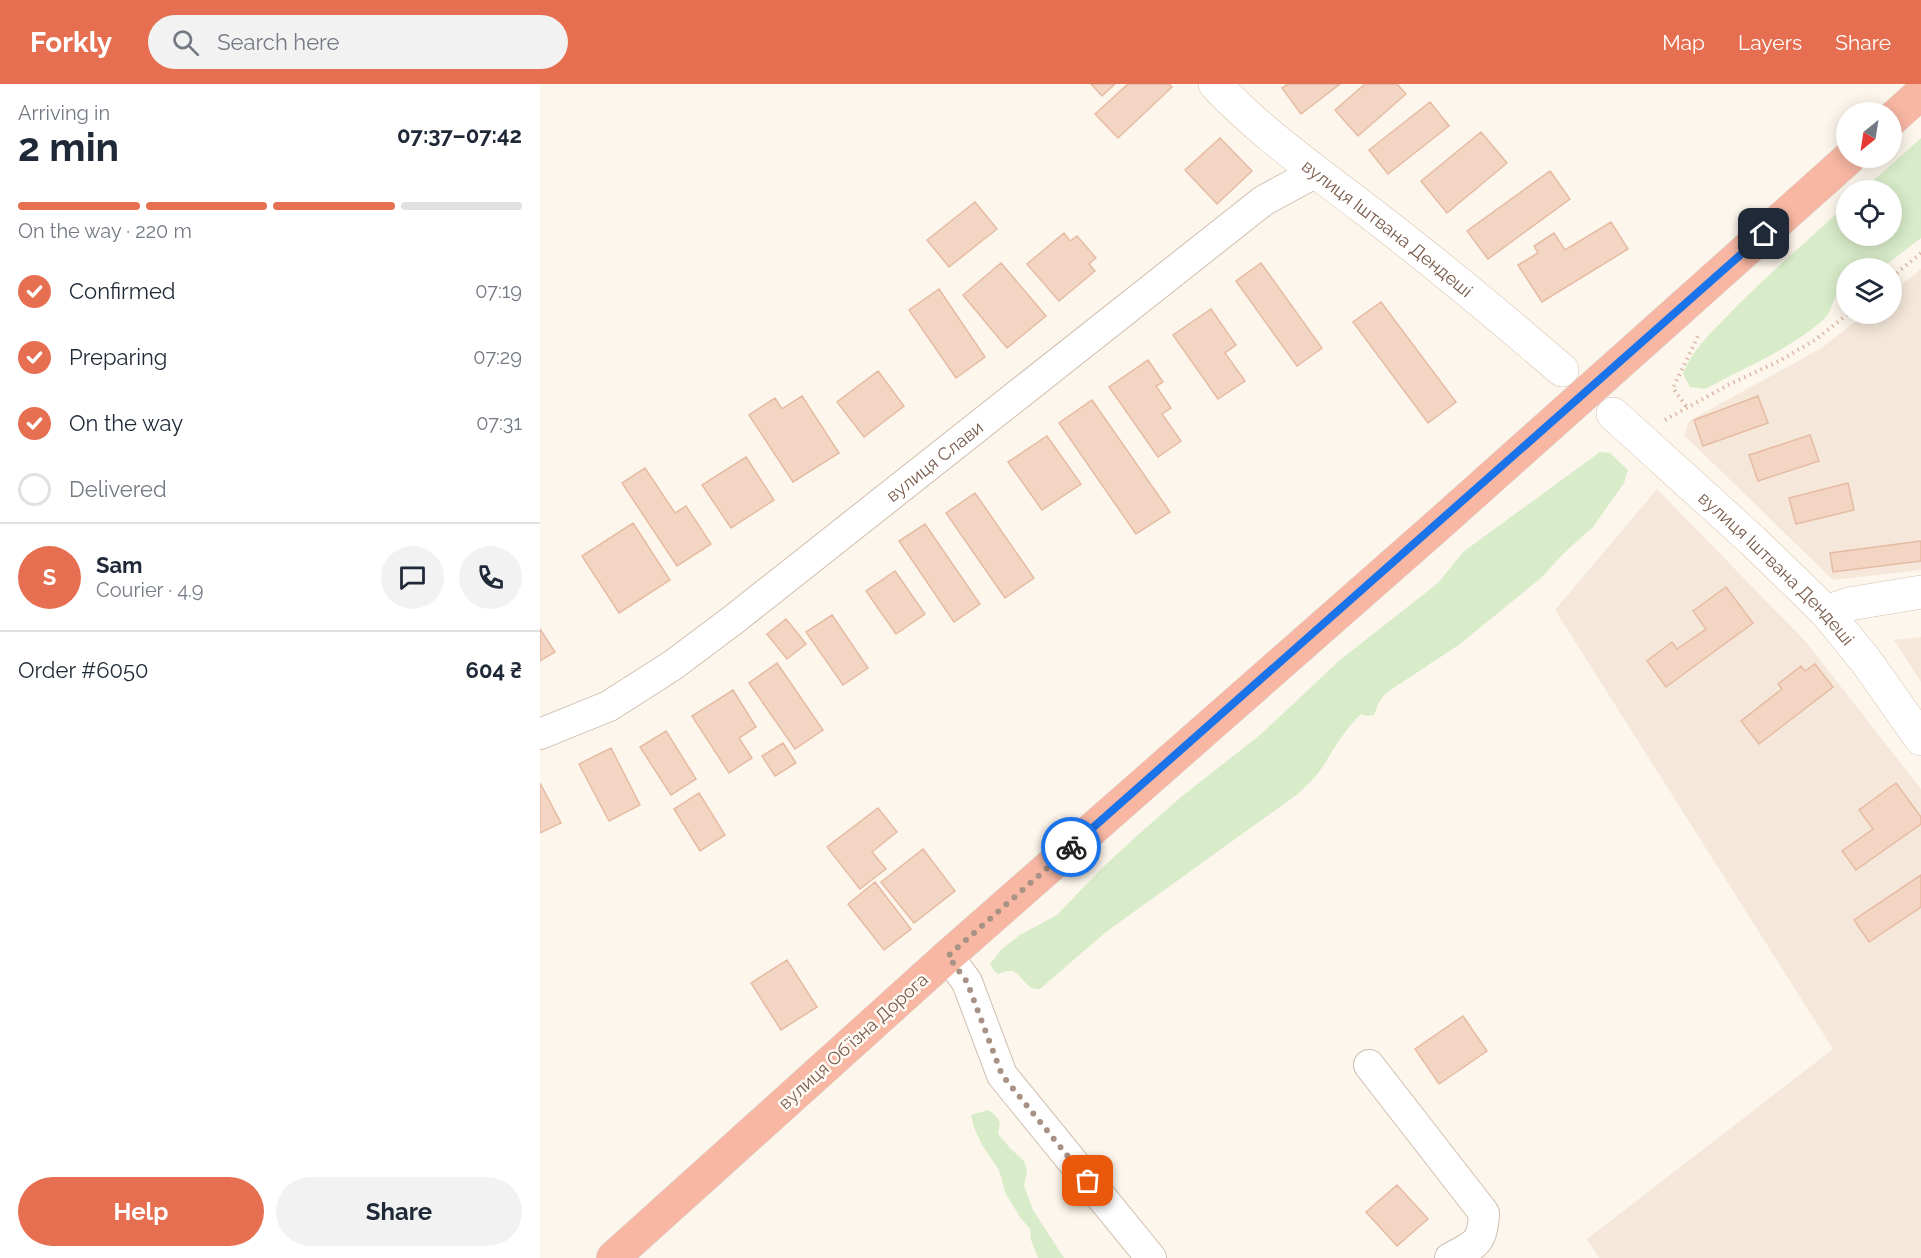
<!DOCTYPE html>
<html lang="en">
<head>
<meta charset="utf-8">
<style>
  body { margin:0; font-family:Raleway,sans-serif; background:#f2f2f3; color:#1f2937; height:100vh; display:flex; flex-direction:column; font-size:22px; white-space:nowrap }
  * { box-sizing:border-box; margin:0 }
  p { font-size:20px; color:#747a83 }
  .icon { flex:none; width:33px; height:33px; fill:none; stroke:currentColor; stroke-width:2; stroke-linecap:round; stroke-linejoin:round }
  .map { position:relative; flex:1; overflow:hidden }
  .panel { display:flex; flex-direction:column; background:#fff; width:540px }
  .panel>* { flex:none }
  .needle { width:39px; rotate:210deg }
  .controls { position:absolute; left:1296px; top:18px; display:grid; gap:12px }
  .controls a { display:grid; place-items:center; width:66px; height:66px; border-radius:50%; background:#fff; box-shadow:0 3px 15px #0003; font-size:30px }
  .pin { position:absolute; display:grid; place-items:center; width:51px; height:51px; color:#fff; margin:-26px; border-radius:12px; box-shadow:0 3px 9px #0006 }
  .courier { position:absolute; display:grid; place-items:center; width:60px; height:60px; margin:-30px; border:4px solid #1a73e8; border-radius:50%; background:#fff; color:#222; box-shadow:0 2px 8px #0007 }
  .head em { font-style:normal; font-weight:700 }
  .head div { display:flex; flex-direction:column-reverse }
  .head { display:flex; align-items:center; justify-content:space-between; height:102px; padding:0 18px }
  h1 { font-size:39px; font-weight:700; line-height:45px }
  .bar { display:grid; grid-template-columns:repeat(4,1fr); gap:9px 6px; align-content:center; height:72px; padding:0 18px }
  .bar i { height:8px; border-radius:4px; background:#e0e1e3 }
  .bar .active { background:#e76f51 }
  .bar p { grid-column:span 4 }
  .line { display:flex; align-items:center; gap:15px; padding:0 18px; border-top:2px solid #e0e1e3 }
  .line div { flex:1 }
  .round { display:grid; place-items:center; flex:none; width:63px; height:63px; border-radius:32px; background:#f2f2f3 }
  ol { padding:0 18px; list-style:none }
  li { display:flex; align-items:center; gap:18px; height:66px }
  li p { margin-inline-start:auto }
  li .icon { padding:6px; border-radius:50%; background:#e76f51; color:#fff; stroke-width:4 }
  li:last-child { color:#747a83 }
  li i { width:33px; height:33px; border:3px solid #e0e1e3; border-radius:50% }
  .button { display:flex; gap:12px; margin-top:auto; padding:12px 18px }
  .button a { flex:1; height:69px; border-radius:36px; background:#e76f51; color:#fff; font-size:24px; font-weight:700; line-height:69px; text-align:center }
  .button a+a { background:#f2f2f3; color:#1f2937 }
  header { display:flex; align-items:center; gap:36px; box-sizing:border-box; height:84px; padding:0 30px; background:#e76f51; color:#fff }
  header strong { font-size:28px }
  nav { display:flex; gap:33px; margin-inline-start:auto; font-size:21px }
  .search { width:420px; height:54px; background:#f2f2f3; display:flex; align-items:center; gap:15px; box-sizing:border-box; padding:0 21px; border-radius:33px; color:#747a83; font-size:22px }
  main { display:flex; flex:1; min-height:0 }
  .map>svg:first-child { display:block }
  .residential { fill:#f5e8da }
  .green { fill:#d8ecc9 }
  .building { fill:#f3d5c3; stroke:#e6bba3; stroke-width:1.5 }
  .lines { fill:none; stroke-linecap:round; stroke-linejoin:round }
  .street-casing { stroke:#d1beb0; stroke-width:32 }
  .secondary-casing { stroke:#d6c0b0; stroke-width:34 }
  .highway-casing { stroke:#dad1cd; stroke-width:34 }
  .path { stroke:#d9b8a5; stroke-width:4; stroke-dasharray:1.5 4.5; stroke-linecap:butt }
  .street { stroke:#fff; stroke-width:30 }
  .secondary { stroke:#fff; stroke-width:33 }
  .highway { stroke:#f7b7a3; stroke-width:33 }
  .highway-bridge-casing { stroke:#dad1cd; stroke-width:34; stroke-linecap:butt }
  .highway-bridge { stroke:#f7b7a3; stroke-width:33 }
  .done { stroke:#a89285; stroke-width:6; stroke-dasharray:0 10.8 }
  .route { stroke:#1a73e8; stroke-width:8 }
  .labels { text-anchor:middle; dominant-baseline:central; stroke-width:5; stroke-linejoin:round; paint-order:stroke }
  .street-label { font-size:18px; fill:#7a5c4d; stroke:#fffaf3 }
</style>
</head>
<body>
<header>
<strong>Forkly</strong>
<div class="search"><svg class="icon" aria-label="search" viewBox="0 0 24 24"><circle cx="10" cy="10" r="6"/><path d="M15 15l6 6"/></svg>Search here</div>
<nav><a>Map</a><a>Layers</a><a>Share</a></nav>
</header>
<main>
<section class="panel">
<div class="head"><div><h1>2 min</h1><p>Arriving in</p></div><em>07:37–07:42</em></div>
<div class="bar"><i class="active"></i><i class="active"></i><i class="active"></i><i></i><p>On the way · 220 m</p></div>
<ol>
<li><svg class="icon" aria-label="check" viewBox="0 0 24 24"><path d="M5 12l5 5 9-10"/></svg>Confirmed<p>07:19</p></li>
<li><svg class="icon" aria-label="check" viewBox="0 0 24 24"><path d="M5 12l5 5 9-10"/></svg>Preparing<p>07:29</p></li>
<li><svg class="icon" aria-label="check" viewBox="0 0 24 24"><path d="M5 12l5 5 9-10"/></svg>On the way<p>07:31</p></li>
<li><i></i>Delivered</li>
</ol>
<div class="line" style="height:108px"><b class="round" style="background:#e76f51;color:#fff">S</b><div><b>Sam</b><p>Courier · 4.9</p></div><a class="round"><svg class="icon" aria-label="chat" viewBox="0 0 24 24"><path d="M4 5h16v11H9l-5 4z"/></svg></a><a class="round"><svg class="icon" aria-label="phone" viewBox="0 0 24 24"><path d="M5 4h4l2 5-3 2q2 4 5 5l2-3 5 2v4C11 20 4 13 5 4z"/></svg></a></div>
<div class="line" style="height:78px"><div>Order #6050</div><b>604 ₴</b></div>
<div class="button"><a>Help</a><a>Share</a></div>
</section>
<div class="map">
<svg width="1381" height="1174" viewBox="0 0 1381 1174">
  <rect width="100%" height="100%" fill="#fdf6ec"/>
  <!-- residential -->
  <path class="residential" d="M1381 185V486L1293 496 1144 351 1149 337 1280 265 1325 230H1352V208Z
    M1117 405 1266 558 1381 705V1174H1059L1047 1155 1293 965 1015 526Z
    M1381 553V598L1354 556Z"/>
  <!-- green -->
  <path class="green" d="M1381 54V154L1342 184H1306V204C1289 213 1295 226 1282 237 1248 266 1205 284 1165 305L1150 303 1143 290C1153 264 1175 245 1194 225 1230 189 1269 155 1306 121V152H1352V106H1323Z
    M1060 368 1070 369 1088 386 1084 399 1053 443 1024 469 1001 494 920 560 846 609 839 618 834 631 826 632 821 630C805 645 793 666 782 684 776 693 767 701 759 709L566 848 500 905C485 906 484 891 472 887 468 886 463 889 458 890L454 887 450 880 462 865 480 851 517 831 562 784 600 749 641 713 720 651 800 576 898 499 923 468Z
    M448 1026 455 1031 460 1038 458 1050 470 1064 484 1077 487 1087 484 1102 493 1126 524 1174H498L491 1156 490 1145 479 1132 465 1108 459 1086 442 1061 434 1044 431 1031Z"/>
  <!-- building -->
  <path class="building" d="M551 0H575L562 12Z
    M588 0H629L632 3 578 54 555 30Z
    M748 0H800L761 30 742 4Z
    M825 0H857L866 10 818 52 795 26Z
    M890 18 909 42 848 90 829 66Z
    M941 48 967 79 907 129 881 97Z
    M680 54 712 87 677 120 645 86Z
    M1010 87 1030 115 948 175 927 147Z
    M435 118 457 145 409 183 387 156Z
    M1071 138 1088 165 1002 218 978 181 998 169 994 162 1014 149 1025 166Z
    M524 149 530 157 537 152 556 174 549 180 555 187 519 217 487 180Z
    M461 179 506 232 467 264 423 211Z
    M721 179 782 264 757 282 696 197Z
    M399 205 445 273 416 294 369 226Z
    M841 218 916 318 888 339 813 238Z
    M671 225 696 261 685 269 705 297 678 315 633 251Z
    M608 276 623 298 616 302 631 324 622 330 641 357 618 373 569 303Z
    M338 287 364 322 324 353 297 318Z
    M262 312 299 369 253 398 209 331 235 314 242 325Z
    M1218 312 1228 339 1163 362 1154 336Z
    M552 316 630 428 596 450 519 339Z
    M1270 351 1279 377 1218 397 1209 371Z
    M507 352 541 400 502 426 468 378Z
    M206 373 234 416 191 444 162 401Z
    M105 384 135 429 146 422 171 460 137 482 82 399Z
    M1308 399 1314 426 1256 440 1249 414Z
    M435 409 494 494 465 514 406 429Z
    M93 439 130 496 79 529 42 472Z
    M385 440 440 520 414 538 359 457Z
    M1381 457V477L1293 488 1290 469Z
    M355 487 385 530 356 550 326 507Z
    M1186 503 1213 539 1126 603 1107 577 1132 558 1137 565 1166 545 1153 527Z
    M292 531 328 584 303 601 266 548Z
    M246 535 266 560 247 575 227 550Z
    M0 545 15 568 0 577Z
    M237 579 283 646 255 665 209 599Z
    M1275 580 1293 603 1219 660 1201 637 1242 605 1238 600 1261 582 1265 587Z
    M193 606 216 643 199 654 212 674 189 689 152 632Z
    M126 647 156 695 131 711 100 663Z
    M243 659 256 679 235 692 222 672Z
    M71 664 100 721 69 737 39 680Z
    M0 699 21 739 0 749Z
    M1356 699 1381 733V740L1316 786 1302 767 1333 745 1319 726Z
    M159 709 185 751 160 767 134 725Z
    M338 724 357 748 332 768 346 785 320 805 287 763Z
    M383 765 415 807 374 839 341 798Z
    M1381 791V823L1329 858 1314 836Z
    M335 798 371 845 344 866 308 820Z
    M247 876 277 923 241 946 211 899Z
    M923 932 947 967 899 1000 875 965Z
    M857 1101 888 1135 857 1162 826 1128Z"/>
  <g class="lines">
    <defs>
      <g id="street">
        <path id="s1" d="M0 650 69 622 133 581 193 536 723 117 776 88"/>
        <path d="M408 872 427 898 462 991 611 1174"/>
        <path d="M829 981 944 1129C943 1159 935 1161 910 1174"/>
      </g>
      <g id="secondary">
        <path id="s2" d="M675 0C720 48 773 85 825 125 892 176 958 231 1022 286"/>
        <path id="s3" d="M1073 330 1213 457 1286 528 1326 577 1381 655"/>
        <path d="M1286 528 1309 520 1381 508"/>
      </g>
      <path id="highway" d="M1352 35 1381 9
        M1139 226 1309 74
        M73 1174 408 872 897 442"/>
    </defs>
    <!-- street casing -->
    <use href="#street" class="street-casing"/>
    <!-- secondary casing -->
    <use href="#secondary" class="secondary-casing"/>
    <!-- highway casing -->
    <use href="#highway" class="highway-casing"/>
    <!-- path -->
    <path class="path" d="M1352 193 1381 169
      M1146 322 1133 304 1159 250
      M1125 336 1188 301 1239 277 1275 256 1308 230"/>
    <!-- street -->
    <use href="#street" class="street"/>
    <!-- secondary -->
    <use href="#secondary" class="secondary"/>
    <!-- highway -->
    <use href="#highway" class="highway"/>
    <defs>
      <path id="highway-bridge" d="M897 442 1139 226"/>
    </defs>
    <!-- highway-bridge casing -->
    <use href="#highway-bridge" class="highway-bridge-casing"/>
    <!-- highway-bridge -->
    <use href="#highway-bridge" class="highway-bridge"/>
  </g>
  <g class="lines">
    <!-- done -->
    <path class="done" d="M531 763 408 872 427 898 462 991 548 1097"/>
    <!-- route -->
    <path class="route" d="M531 763 1224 150"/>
  </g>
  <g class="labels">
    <!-- street labels -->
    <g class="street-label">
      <text stroke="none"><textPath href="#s2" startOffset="225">вулиця Іштвана Дендеші</textPath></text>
      <text stroke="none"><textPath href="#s1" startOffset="482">вулиця Слави</textPath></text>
      <text stroke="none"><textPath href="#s3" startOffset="225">вулиця Іштвана Дендеші</textPath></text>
      <text transform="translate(313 957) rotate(-42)">вулиця Обʼїзна Дорога</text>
    </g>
  </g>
</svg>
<div class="controls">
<a><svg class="needle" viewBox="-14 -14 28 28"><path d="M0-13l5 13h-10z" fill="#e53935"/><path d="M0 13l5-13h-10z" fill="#747a83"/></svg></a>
<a><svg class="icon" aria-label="locate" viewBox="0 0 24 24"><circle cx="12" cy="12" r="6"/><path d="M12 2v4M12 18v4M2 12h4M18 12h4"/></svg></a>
<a><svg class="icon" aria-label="layers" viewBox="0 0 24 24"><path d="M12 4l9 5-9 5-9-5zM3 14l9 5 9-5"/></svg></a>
</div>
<div class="pin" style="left:548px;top:1097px;background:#ea580c"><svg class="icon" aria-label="bag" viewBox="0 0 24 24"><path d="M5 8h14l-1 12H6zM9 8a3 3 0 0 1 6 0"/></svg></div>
<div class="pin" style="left:1224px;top:150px;background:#1f2937"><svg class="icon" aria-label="home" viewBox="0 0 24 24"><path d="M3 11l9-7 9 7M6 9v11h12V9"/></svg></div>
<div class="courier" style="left:531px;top:763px"><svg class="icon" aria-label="bike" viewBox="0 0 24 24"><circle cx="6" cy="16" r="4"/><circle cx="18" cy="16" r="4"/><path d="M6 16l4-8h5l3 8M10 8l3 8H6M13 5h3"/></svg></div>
</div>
</main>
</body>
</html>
